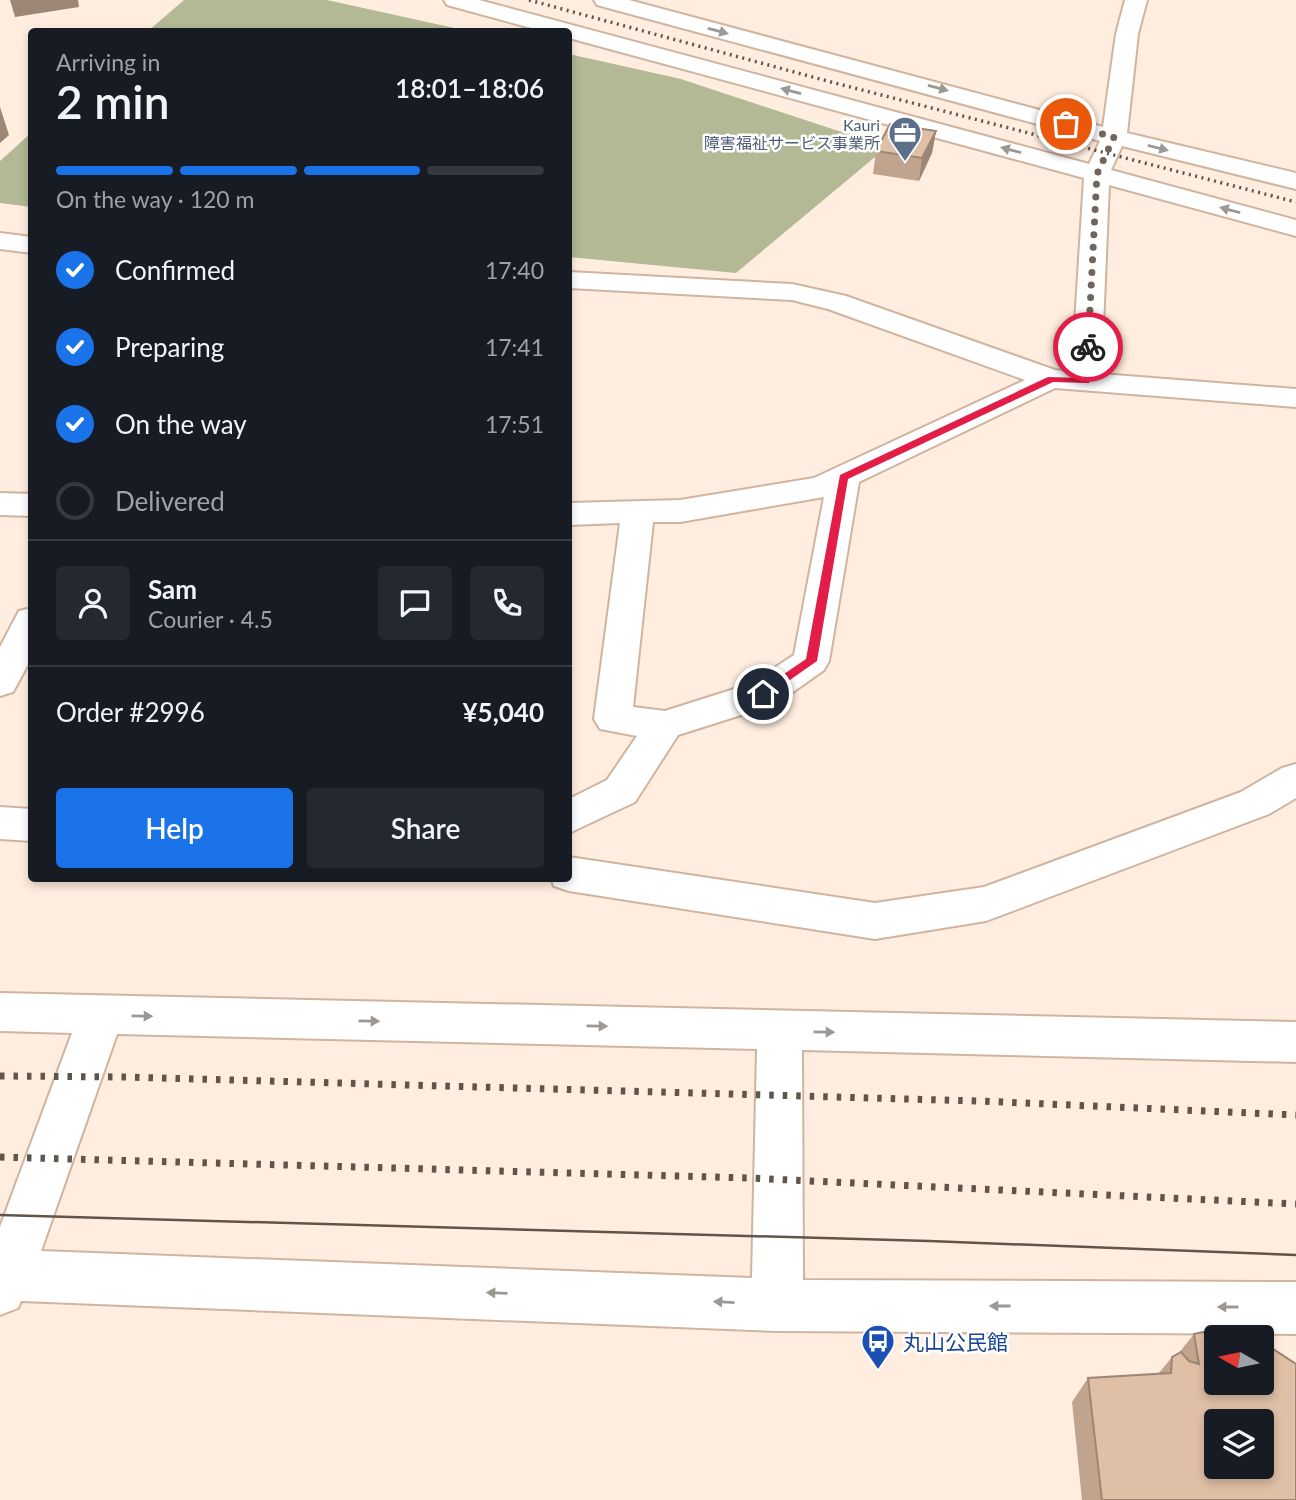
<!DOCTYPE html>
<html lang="en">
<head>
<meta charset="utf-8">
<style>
  body { margin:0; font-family:Lato,"Noto Sans JP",sans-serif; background:#242831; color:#f1f3f6; height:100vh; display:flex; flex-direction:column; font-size:26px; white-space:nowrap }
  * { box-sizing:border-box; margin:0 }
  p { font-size:23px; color:#9ea1a6 }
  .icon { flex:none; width:38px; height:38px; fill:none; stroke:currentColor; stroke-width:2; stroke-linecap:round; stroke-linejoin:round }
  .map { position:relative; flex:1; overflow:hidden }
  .details { position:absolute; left:28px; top:28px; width:544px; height:854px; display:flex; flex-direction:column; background:#171b24; border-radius:7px; box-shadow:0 4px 10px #0003 }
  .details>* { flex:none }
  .needle { width:46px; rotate:279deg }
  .buttons { position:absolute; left:1204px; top:1325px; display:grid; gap:14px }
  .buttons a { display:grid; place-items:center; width:70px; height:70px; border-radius:7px; background:#171b24; box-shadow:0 4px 10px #0003; font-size:35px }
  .pin { position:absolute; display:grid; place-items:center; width:60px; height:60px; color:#fff; margin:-30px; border:4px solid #fff; border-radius:50%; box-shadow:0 2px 7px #0007 }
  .courier { position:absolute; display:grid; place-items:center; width:70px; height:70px; margin:-35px; border:5px solid #e11d48; border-radius:50%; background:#fff; color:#222; box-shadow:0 2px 9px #0007 }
  .overview em { font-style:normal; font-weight:600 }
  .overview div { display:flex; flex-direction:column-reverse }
  .overview { display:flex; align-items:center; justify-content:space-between; height:119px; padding:0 28px }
  h1 { font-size:46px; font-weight:600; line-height:52px }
  .bar { display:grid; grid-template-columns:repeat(4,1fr); gap:10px 7px; align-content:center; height:84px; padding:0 28px }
  .bar i { height:9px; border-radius:5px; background:#363941 }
  .bar .on { background:#1a73e8 }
  .bar p { grid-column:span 4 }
  .line { display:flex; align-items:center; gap:18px; padding:0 28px; border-top:2px solid #363941 }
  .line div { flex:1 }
  .round { display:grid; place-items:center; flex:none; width:74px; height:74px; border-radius:7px; background:#242831 }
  ol { padding:0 28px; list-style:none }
  li { display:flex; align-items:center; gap:21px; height:77px }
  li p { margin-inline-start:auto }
  li .icon { padding:7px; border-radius:50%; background:#1a73e8; color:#fff; stroke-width:4 }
  li:last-child { color:#9ea1a6 }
  li i { width:38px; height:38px; border:4px solid #363941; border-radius:50% }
  .cta { display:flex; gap:14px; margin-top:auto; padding:14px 28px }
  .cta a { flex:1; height:80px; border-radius:7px; background:#1a73e8; color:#fff; font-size:28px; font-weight:600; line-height:80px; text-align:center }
  .cta a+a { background:#242831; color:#f1f3f6 }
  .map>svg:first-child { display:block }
  .forest { fill:#b2b994 }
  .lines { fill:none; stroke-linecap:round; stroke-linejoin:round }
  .street-casing { stroke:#cfb49f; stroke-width:4 }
  .street { fill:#fff; fill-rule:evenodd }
  .tram { stroke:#60554b; stroke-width:2.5 }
  .rail-far1 { stroke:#60554b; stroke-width:3.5; stroke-dasharray:2 4.5; stroke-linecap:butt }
  .rail { stroke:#60554b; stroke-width:7; stroke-dasharray:4.5 9; stroke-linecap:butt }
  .wall { fill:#c0a48e }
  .shaded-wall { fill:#9c8674 }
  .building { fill:#dfbfa5; stroke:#9c8674; stroke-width:2; fill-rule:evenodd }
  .oneway { fill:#9c9894 }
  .route { fill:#e11d48 }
  .done { stroke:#71645a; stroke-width:7; stroke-dasharray:0 12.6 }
  .labels { text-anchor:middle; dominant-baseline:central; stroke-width:5; stroke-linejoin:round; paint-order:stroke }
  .far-service-label { font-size:16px; fill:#4e5e75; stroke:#fff; text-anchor:end }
  .near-transit-label { font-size:21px; fill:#164399; stroke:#fff; text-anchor:start }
</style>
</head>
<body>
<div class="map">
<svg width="1296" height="1500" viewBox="0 0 1296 1500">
  <rect width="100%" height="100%" fill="#ffeee0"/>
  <!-- forest -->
  <path class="forest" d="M184 0H327L468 31H148Z
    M569 54 681 79 887 147 736 273 569 257Z
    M31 133V207L0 203V161Z"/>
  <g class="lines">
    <defs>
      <path id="street" d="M444 0H479L1089 164 1100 141 597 5 594 0H629L1103 127 1116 34 1125 0H1147L1138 34 1127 133 1296 173V189L1122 146 1111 170 1296 220V236L1109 185 1101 374 1296 389V407L1055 388 859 482 829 661 824 670 776 704 678 735 635 802 569 833V799L607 780 637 736 600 729 594 719 620 523 569 525V503L680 500 814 478 1025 380 828 309 792 300 569 288V272L792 284 846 296 1055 370 1072 372 1084 178 569 38V32H546L447 5ZM824 497 794 655 750 684 665 711 633 707 653 522H680Z
        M0 233 32 237V253L0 249Z
        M0 493 32 494V516L0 515Z
        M32 608V657L13 692 0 696V647L19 611Z
        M1296 764V798L1269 814 986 921 875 939 569 891 554 886 551 878H569V857L875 903 984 887 1241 792 1282 768Z
        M0 807 32 809V841L0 839Z
        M0 993 1296 1022V1062L802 1050 803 1280 1296 1282V1334L777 1331 21 1301 18 1308 0 1315V1227L72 1033 0 1031ZM117 1034 757 1049 752 1278 41 1251Z"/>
    </defs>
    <!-- street casing -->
    <use href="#street" class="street-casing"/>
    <!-- street -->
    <use href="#street" class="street"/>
    <!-- tram -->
    <path class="tram" d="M0 1215 929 1241 1296 1255"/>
    <!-- rail-far1 -->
    <path class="rail-far1" d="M529 0 831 82 1296 202"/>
    <!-- rail -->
    <path class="rail" d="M0 1076 124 1077 979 1101 1296 1115
      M0 1157 748 1178 1296 1204"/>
  </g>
  <!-- wall -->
  <path class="wall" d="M936 131 932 153 919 181 873 174 876 151Z
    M1194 1334 1296 1500H1082L1072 1402 1088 1378 1158 1374 1172 1357 1178 1354Z"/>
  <!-- shaded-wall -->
  <path class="shaded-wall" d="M10 0H78L79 7 15 17Z
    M0 107 9 135 0 143Z
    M936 131 932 153 919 181 922 158Z
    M569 725 571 758 569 763Z"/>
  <!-- building -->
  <path class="building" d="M890 124 936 131 922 158 876 151Z
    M1203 1332 1224 1337H1216V1382H1262V1345L1270 1347 1296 1364V1500H1102L1088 1378 1171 1373 1172 1357 1181 1352 1189 1361 1199 1364 1194 1334ZM1216 1421H1262V1466H1216Z"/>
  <!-- one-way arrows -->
  <defs><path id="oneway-solid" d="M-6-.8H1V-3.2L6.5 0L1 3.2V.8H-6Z" transform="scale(1.75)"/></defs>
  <g class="oneway">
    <use href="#oneway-solid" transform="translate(718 31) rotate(15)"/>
    <use href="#oneway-solid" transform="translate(938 88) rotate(15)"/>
    <use href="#oneway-solid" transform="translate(791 91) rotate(-165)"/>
    <use href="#oneway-solid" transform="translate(1158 148) rotate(14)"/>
    <use href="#oneway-solid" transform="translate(1011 150) rotate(-165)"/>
    <use href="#oneway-solid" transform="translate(1230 210) rotate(-165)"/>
    <use href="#oneway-solid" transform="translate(142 1016) rotate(1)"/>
    <use href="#oneway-solid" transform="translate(369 1021) rotate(1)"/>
    <use href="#oneway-solid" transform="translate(597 1026) rotate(1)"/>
    <use href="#oneway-solid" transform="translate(824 1032) rotate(1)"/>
    <use href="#oneway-solid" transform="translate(497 1293) rotate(-178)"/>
    <use href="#oneway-solid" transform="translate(724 1302) rotate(-177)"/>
    <use href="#oneway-solid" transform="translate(1000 1306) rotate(-180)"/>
    <use href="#oneway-solid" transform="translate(1228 1307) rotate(-180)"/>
  </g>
  <!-- route -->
  <path class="route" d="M1088 344 1092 347 1089 383 1053 382 848 479 817 661 767 696H759V691L806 659 840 475 1048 377 1082 378 1084 347Z"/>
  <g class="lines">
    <!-- done -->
    <path class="done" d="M1066 124 1114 137 1097 174 1088 347"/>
  </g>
  <!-- icons -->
  <defs>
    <symbol id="office-pin" viewBox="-11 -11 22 30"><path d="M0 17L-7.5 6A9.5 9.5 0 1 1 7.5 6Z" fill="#5c6f8a" stroke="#fff"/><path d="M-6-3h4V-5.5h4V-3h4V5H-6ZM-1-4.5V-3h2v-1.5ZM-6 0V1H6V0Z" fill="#fff"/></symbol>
    <symbol id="bus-pin" viewBox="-11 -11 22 30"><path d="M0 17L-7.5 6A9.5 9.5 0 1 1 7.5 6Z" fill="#1a4fb4" stroke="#fff"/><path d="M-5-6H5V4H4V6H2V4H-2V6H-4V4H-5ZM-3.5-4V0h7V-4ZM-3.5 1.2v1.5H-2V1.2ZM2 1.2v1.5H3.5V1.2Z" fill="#fff"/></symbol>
  </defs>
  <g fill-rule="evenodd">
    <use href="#office-pin" x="886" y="114" width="38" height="52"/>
    <use href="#bus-pin" x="859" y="1322" width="38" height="52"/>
  </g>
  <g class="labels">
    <!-- far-service labels -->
    <g class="far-service-label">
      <text x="880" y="124">Kauri<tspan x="880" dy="18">障害福祉サービス事業所</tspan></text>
    </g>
    <!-- near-transit labels -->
    <g class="near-transit-label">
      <text x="903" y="1341">丸山公民館</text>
    </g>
  </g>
</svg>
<div class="buttons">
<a><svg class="needle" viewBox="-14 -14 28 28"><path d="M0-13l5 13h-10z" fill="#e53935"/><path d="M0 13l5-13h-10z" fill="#9ea1a6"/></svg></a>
<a><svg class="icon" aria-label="layers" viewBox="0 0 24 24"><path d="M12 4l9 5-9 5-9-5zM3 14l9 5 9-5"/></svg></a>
</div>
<div class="pin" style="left:1066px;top:124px;background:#ea580c"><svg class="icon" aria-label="bag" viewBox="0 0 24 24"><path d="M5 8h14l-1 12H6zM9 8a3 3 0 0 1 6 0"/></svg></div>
<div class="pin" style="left:763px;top:694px;background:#1f2937"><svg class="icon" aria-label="home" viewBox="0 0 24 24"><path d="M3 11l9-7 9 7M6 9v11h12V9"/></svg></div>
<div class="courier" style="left:1088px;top:347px"><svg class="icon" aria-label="bike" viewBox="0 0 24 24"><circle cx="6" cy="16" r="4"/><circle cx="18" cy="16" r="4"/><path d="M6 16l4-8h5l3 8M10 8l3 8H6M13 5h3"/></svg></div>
<section class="details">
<div class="overview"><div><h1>2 min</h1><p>Arriving in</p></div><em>18:01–18:06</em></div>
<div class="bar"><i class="on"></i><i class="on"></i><i class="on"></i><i></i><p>On the way · 120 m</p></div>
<ol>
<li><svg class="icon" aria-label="check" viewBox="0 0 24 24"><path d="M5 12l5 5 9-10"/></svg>Confirmed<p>17:40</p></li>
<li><svg class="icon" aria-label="check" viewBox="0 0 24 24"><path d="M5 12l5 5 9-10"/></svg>Preparing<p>17:41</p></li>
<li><svg class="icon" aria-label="check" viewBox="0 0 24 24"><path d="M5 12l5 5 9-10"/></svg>On the way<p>17:51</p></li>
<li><i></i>Delivered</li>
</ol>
<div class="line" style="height:126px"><a class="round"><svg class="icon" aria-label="person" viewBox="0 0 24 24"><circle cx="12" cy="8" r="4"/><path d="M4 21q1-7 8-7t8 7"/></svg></a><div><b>Sam</b><p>Courier · 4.5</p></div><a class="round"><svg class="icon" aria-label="chat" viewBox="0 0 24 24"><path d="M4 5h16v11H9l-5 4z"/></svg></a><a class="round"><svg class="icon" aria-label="phone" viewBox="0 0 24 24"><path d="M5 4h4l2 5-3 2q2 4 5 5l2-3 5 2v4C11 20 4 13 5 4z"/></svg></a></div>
<div class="line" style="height:91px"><div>Order #2996</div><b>¥5,040</b></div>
<div class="cta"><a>Help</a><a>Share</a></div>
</section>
</div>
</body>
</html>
